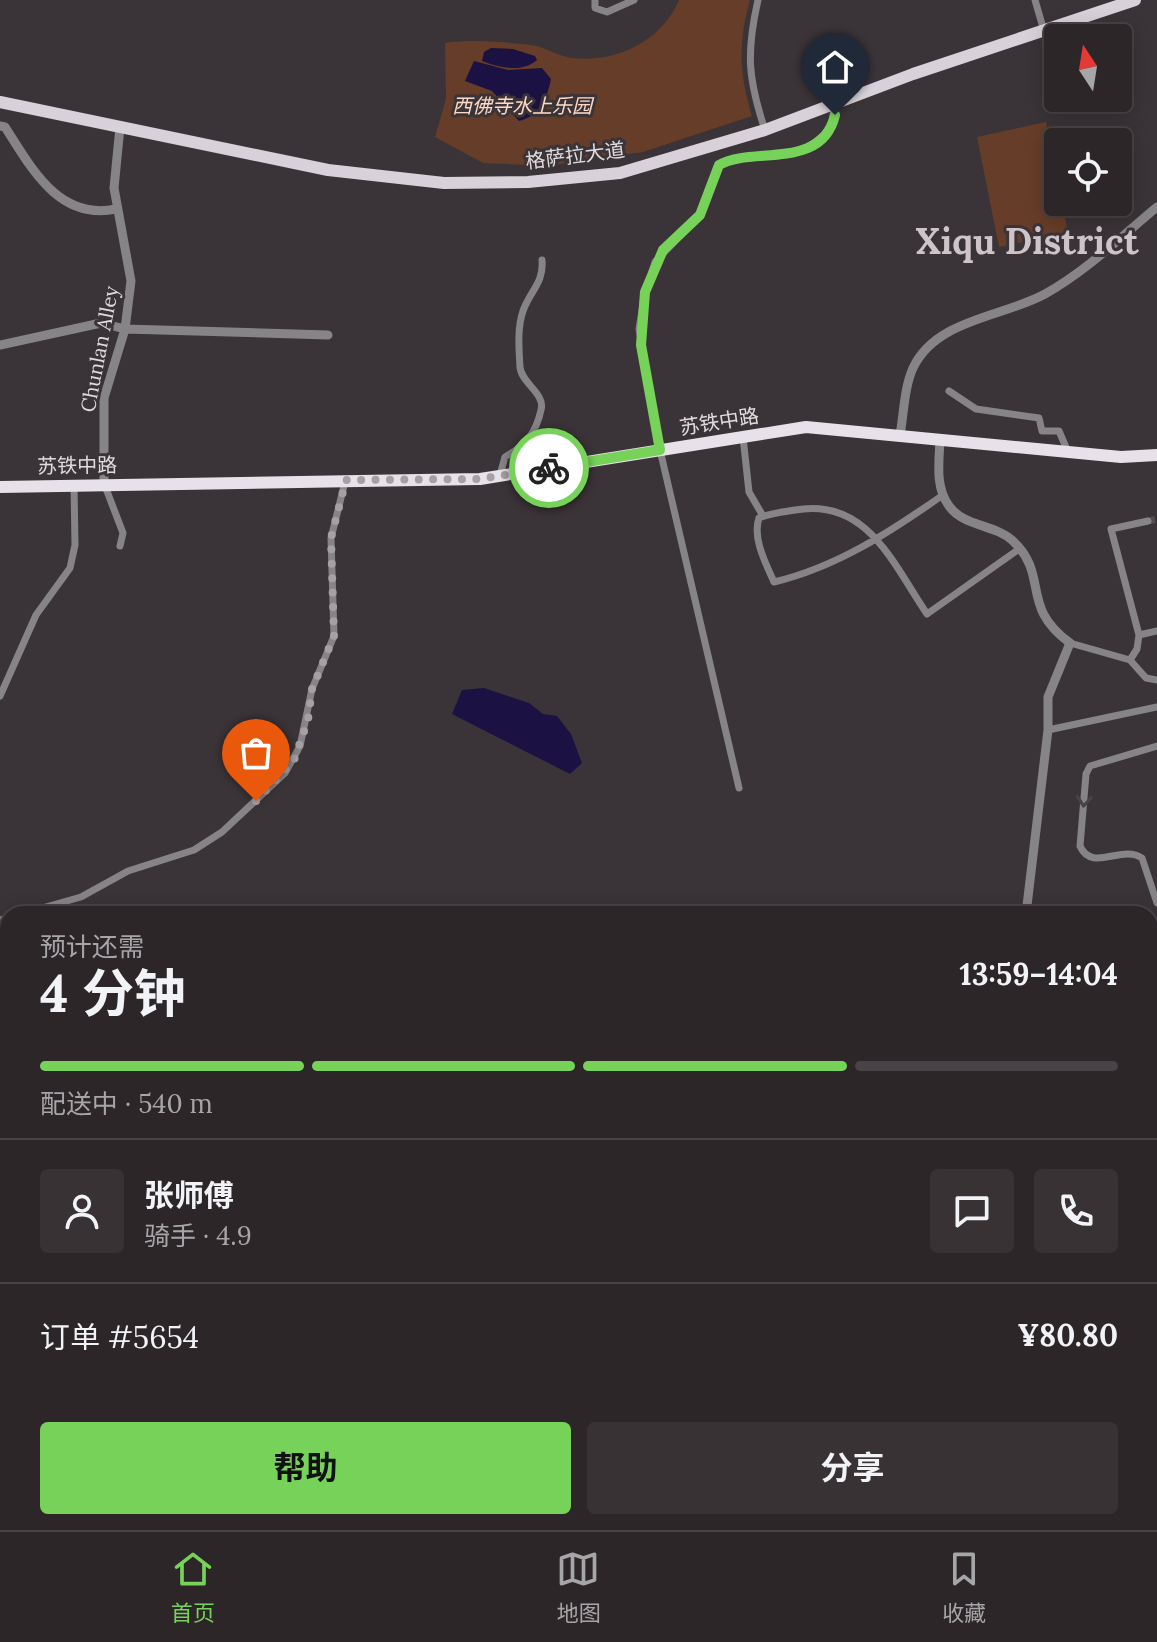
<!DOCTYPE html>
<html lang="zh">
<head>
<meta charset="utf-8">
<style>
  body { margin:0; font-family:Lora,"Noto Sans SC",serif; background:#383235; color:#f1f3f6; height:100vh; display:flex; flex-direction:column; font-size:30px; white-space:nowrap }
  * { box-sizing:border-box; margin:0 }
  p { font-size:26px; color:#a6a5a8 }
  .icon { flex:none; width:44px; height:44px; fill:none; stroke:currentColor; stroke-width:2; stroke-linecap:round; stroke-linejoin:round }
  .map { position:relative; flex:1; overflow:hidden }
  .details { position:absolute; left:0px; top:906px; width:1158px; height:624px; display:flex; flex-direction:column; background:#2c2629; border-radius:24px 24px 0 0; box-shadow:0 4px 20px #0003,0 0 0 2px #484346 }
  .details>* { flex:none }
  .needle { width:52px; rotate:348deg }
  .fabs { position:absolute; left:1044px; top:24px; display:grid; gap:16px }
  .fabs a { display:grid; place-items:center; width:88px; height:88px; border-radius:8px; background:#2c2629; box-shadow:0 4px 20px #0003,0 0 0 2px #484346; font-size:40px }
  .pin { position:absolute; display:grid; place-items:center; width:68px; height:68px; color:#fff; margin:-82px -34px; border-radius:50% 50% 50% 0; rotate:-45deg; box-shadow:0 0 8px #0007 }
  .pin .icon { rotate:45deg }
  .courier { position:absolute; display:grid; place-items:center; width:80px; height:80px; margin:-40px; border:6px solid #77d259; border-radius:50%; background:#fff; color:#222; box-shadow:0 2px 10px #0007 }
  .overview em { font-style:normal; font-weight:700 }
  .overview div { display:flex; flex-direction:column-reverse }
  .overview { display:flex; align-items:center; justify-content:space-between; height:136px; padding:0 40px }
  h1 { font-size:52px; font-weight:700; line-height:60px }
  .bar { display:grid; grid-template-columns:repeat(4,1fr); gap:12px 8px; align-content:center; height:96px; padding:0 40px }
  .bar i { height:10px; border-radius:6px; background:#484346 }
  .bar .selected { background:#77d259 }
  .bar p { grid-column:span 4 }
  .line { display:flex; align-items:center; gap:20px; padding:0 40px; border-top:2px solid #484346 }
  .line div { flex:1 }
  .round { display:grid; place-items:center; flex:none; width:84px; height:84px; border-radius:8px; background:#383235 }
  .action { display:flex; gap:16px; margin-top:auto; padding:16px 40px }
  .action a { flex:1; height:92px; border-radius:8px; background:#77d259; color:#111; font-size:32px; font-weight:700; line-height:92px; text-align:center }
  .action a+a { background:#383235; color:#f1f3f6 }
  .tabs { display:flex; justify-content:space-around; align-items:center; height:112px; border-top:2px solid #484346; background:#2c2629; font-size:22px; color:#a6a5a8 }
  .tabs a { display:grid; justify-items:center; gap:4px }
  .tabs .selected { color:#77d259 }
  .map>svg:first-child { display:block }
  .green { fill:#663d28 }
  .water { fill:#1b1243 }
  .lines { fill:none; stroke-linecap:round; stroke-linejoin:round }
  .minor-tunnel { stroke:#534c50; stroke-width:7; stroke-dasharray:7 3.5; stroke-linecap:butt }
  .minor { stroke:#868487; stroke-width:7 }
  .tertiary { stroke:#868487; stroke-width:9 }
  .primary { stroke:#d7d2d9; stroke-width:12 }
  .trunk { stroke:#e7e2e9; stroke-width:12 }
  .rail-casing { stroke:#afa9ac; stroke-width:5 }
  .rail { stroke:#3a3337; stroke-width:2; stroke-dasharray:6; stroke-linecap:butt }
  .oneway { stroke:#494347 }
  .done { stroke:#a6a0a3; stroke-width:8; stroke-dasharray:0 14.4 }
  .route { stroke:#77d259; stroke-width:10 }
  .labels { text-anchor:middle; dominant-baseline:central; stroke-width:6; stroke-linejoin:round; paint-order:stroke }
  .park-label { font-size:20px; font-style:italic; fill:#fdd8c6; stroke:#3a3337 }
  .street-label { font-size:20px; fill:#e0dbdd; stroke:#3a3337 }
  .town-label { font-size:36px; font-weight:bold; fill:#cdc3c8; stroke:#3a3337 }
</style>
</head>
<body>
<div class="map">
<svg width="1157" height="1530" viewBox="0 0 1157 1530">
  <rect width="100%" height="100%" fill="#3a3337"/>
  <!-- green -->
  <path class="green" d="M679 0H750C738 43 739 73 752 116L643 152 547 166 483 163 435 137 446 99 445 43C474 39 503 42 531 45 546 47 559 57 573 58 616 63 662 41 679 0Z
    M1046 122 1058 182V202H1062L1068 233 999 247 977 137Z"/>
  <!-- water -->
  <path class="water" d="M491 48 513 49 535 56 537 60C522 73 500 68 482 61L484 52Z
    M474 61 508 70 542 68 551 79C547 99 540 116 519 121L492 91 465 81Z
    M484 688 529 703 543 714 557 716 571 734 582 763 570 774 452 714 462 690Z"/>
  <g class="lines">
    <!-- minor-tunnel -->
    <path class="minor-tunnel" d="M1148 521 1157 519"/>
    <!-- minor -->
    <path class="minor" d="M595 0V8L607 12 634 0
      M758 0C746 53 748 79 765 130
      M1035 0 1044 31
      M949 391 976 409 1039 418 1042 431H1059L1068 452
      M743 437 749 492 763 516
      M500 475 505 457C526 445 536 433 541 410 546 394 521 383 520 367 519 350 517 328 523 311 530 291 544 283 542 260
      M105 486 123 533 120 546
      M943 495C890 532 837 567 774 582 766 564 752 538 759 518 770 513 783 512 795 510 867 497 893 564 927 614L1019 549
      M1139 635 1157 631
      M1070 643 1130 660 1146 678 1157 680
      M1130 660 1137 649 1139 635 1111 529 1148 521
      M0 696 36 615 70 568 75 545 74 485
      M1048 730 1157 707
      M1157 746 1090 766 1086 774 1080 846C1092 873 1122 844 1142 858L1157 903
      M739 788 660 450 639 329 645 292 655 262 700 215 719 165C754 144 794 173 832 126L834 105
      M21 914 81 897 128 871 194 850 222 832 285 773 300 746 312 689 334 636 331 538 345 482
      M0 920 8 918
      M0 985H8
      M913 1522 919 1530"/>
    <!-- tertiary -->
    <path class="tertiary" d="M0 126 5 127C31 167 58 221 116 209
      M0 345 101 323 125 329 328 335
      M900 435C904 413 904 388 913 368 936 319 1003 317 1045 294 1086 271 1121 237 1157 207
      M940 440C939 462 935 487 949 506 964 527 995 524 1013 541 1050 576 1019 606 1070 643L1048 697V730L1026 914
      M104 484V398L125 329 131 281 114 188 120 127
      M1150 993H1157"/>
    <!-- primary -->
    <path class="primary" d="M0 102 328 170 444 183 528 182 620 173 765 130 913 74 1135 0"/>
    <!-- trunk -->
    <path class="trunk" d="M0 487 480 479 806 427 1121 457 1157 455"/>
    <defs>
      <path id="rail" d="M0 957 8 958
        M0 1504 8 1505
        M101 1522 145 1530"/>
    </defs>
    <!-- rail casing -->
    <use href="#rail" class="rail-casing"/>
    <!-- rail -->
    <use href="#rail" class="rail"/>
  </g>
  <!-- one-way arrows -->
  <defs><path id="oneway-chevron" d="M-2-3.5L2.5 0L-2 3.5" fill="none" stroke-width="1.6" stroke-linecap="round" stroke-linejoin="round" transform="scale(2)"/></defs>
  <use class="oneway" href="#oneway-chevron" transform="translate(1084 801) rotate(94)"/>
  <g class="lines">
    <!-- done -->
    <path class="done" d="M256 801 294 760 308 720 312 689 334 636 331 538 346 480 480 479 549 468"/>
    <!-- route -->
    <path class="route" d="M549 468 660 450 641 345 645 292 663 250 700 215 719 165C751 146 822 171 835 115"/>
  </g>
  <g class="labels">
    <!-- park labels -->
    <g class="park-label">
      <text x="522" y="105">西佛寺水上乐园</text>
    </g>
    <!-- street labels -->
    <g class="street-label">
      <text transform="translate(575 155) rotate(-7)">格萨拉大道</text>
      <text transform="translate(99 349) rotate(-79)">Chunlan Alley</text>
      <text transform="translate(719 421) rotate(-9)">苏铁中路</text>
      <text transform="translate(77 465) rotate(-1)">苏铁中路</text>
    </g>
    <!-- town labels -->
    <g class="town-label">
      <text x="1027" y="241">Xiqu District</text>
    </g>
  </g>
</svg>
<div class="fabs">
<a><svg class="needle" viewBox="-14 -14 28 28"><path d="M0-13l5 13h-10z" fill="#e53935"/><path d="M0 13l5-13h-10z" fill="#a6a5a8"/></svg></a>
<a><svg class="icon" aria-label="locate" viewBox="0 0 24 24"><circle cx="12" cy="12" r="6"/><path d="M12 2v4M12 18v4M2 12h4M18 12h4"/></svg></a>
</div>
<div class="pin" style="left:256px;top:801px;background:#ea580c"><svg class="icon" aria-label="bag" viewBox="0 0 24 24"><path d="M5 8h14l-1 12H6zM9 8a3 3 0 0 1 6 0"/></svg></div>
<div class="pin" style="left:835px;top:115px;background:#1f2937"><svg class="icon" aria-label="home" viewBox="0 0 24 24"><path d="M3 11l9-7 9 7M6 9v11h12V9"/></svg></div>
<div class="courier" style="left:549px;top:468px"><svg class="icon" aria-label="bike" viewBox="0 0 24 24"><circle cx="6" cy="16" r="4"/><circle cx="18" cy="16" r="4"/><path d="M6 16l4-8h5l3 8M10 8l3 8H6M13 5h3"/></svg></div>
<section class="details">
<div class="overview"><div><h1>4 分钟</h1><p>预计还需</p></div><em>13:59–14:04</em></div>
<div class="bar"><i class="selected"></i><i class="selected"></i><i class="selected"></i><i></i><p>配送中 · 540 m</p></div>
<div class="line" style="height:144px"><a class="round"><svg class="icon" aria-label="person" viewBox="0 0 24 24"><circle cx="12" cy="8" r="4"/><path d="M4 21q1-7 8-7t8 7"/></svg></a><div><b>张师傅</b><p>骑手 · 4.9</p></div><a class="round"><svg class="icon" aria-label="chat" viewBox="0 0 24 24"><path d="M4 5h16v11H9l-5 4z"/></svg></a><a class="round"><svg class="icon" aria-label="phone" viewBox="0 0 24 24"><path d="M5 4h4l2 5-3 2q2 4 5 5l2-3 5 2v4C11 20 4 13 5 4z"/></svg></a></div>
<div class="line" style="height:104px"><div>订单 #5654</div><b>¥80.80</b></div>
<div class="action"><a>帮助</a><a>分享</a></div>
</section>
</div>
<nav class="tabs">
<a class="selected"><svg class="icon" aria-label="home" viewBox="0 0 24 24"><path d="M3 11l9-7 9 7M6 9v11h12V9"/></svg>首页</a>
<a><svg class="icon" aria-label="map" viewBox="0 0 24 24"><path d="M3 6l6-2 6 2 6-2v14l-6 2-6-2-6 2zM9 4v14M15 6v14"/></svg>地图</a>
<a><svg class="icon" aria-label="saved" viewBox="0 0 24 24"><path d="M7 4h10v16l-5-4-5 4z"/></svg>收藏</a>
</nav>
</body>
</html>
